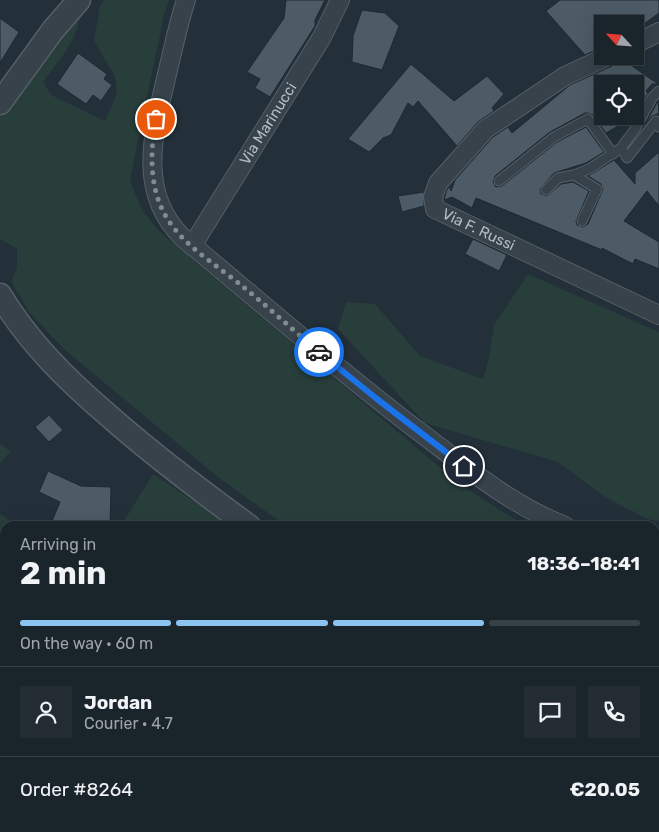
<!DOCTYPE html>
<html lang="en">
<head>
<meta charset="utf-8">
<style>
  body { margin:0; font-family:Rubik,sans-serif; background:#232c33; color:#f1f3f6; height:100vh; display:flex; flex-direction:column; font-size:19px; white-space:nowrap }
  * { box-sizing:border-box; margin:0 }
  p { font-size:16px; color:#9fa4a9 }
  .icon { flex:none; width:28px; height:28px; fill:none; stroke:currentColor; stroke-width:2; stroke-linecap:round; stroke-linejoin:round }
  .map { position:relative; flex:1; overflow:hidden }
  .sheet { position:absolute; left:0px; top:521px; width:660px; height:311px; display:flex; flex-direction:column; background:#1a242b; border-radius:15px 15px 0 0; box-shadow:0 5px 20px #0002,0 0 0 1px #384147 }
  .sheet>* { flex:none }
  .needle { width:32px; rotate:296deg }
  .fabs { position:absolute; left:594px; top:15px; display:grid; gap:10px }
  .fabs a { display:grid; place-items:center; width:50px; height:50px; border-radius:0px; background:#1a242b; box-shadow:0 5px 20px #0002,0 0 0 1px #384147; font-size:25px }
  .pin { position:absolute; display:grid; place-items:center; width:42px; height:42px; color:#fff; margin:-21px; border:2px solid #fff; border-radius:50%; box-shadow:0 1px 5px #0007 }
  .courier { position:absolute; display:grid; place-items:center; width:50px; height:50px; margin:-25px; border:4px solid #1a73e8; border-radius:50%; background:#fff; color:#222; box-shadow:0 1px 6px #0007 }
  .summary em { font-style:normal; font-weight:700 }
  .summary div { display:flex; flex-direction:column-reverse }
  .summary { display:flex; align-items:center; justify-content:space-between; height:85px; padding:0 20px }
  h1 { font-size:32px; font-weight:700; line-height:38px }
  .bar { display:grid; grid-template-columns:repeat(4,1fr); gap:8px 5px; align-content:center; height:60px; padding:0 20px }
  .bar i { height:6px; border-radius:4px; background:#384147 }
  .bar .current { background:#8bc3f1 }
  .bar p { grid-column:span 4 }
  .line { display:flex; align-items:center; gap:12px; padding:0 20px; border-top:1px solid #384147 }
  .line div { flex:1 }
  .round { display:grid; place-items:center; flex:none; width:52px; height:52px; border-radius:0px; background:#232c33 }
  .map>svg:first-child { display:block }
  .green { fill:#283e3b }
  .building { fill:#4c5b65; stroke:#1e2931 }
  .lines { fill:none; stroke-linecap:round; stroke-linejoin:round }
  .service-casing { stroke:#556068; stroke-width:11 }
  .minor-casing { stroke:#556068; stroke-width:20 }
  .tertiary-casing { stroke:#556068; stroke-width:25 }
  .service { stroke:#37424a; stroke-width:9 }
  .minor { stroke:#37424a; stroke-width:18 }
  .tertiary { stroke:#37424a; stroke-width:22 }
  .done { stroke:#808c95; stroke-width:5; stroke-dasharray:0 9 }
  .route { stroke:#1a73e8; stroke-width:6 }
  .labels { text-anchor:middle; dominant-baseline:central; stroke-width:4; stroke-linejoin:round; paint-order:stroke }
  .street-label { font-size:15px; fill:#b2bdc6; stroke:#1c272e }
</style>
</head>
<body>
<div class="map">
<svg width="659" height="832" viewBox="0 0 659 832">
  <rect width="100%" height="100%" fill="#233039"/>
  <!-- green -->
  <path class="green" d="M104 0H169L164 15 130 179C139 206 143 213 162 234L461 485 511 517 529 526H286L218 477 65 350 29 312 11 281 17 269V249L0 239V115L30 70 81 7C79 40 62 56 43 82L51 95 105 121 117 94 115 76 94 41 100 6Z
    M528 274 659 332V521L647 519 605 497 558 462 425 423 338 329 346 302 375 304 420 356 483 379 488 362 494 325Z
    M0 444 11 451 0 463Z
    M153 474 231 526H121Z
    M0 514 19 526H5V642L0 647Z
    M655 729 659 731V832H628L615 828H655Z
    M0 791 5 796V828H37L42 832H0Z"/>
  <!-- building -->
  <path class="building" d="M286 0H325L315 20V26L270 97 255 88 260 79 247 72 284 18Z
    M560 0H659V13L644 24H602V47L585 55 546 11Z
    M362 10 385 13 399 26 382 70 352 62 353 36Z
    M0 18 19 32 0 63Z
    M78 53 107 74 104 79 112 85 101 101 93 95 86 104 57 84Z
    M619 57 658 84H652L646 91 648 93 635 116V84H602V116L634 117 606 133 593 115 588 113H585L550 132 495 176 493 182 496 187 502 186 557 142 586 127 604 152 586 163 554 173 540 189 541 194 547 196 561 184 573 182 589 191 576 221 577 225 583 227 588 224 603 189 601 184 588 176 614 160 635 184V173L659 152V206L647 191 624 221 659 242V269L635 259 633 264 602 248V250L476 198 472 208 452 197 444 200 447 189 450 187 451 191 455 180 493 137 508 127 512 133 570 85 612 66 617 62Z
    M411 64 454 101 487 76 504 94 492 108 494 111 478 122 457 146 418 101 413 107 408 103 391 135 383 138 369 152 348 139Z
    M658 101 659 113 651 117 643 128Z
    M424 192V206L402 212 398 196Z
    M473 239 507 255 499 271 465 254Z
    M49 415 63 430 49 442 35 427Z
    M48 471 81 486 111 487 110 526H50L60 502 39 492Z"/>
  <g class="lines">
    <defs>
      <path id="service" d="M621 148 627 158 656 121 659 127
        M574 175 597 189 582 221
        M499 181 554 137 588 119 613 154
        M546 190 558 178 574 175 589 169 621 148 635 129 652 98 659 91"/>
      <g id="minor">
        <path d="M186 0C178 24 173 50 167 74 154 131 136 191 182 237 264 305 344 375 429 439 472 472 514 506 565 526"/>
        <path d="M635 44 659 32"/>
        <path id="s1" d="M608 56 565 76 486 129 438 183 433 197 435 209 659 315"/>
        <path id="s2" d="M192 246 322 37 340 0"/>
        <path d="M655 543H659"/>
      </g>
      <path id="tertiary" d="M0 103 53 30 79 0
        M0 295C29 343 67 380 109 416 153 455 201 491 249 526
        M655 715 659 716"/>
    </defs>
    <!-- service casing -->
    <use href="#service" class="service-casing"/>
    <!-- minor casing -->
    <use href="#minor" class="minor-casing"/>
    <!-- tertiary casing -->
    <use href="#tertiary" class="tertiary-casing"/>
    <!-- service -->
    <use href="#service" class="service"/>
    <!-- minor -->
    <use href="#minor" class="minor"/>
    <!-- tertiary -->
    <use href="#tertiary" class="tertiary"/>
  </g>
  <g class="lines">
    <!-- done -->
    <path class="done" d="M156 119C149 156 149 198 174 228 190 249 220 268 241 285 267 306 293 330 319 352"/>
    <!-- route -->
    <path class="route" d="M319 352 377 399 464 466"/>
  </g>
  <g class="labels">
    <!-- street labels -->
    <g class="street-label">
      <text stroke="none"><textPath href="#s2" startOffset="144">Via Marinucci</textPath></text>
      <text stroke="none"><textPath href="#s1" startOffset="290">Via F. Russi</textPath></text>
    </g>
  </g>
</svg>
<div class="fabs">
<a><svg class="needle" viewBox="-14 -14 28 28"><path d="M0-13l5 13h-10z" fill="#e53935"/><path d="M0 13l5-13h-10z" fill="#9fa4a9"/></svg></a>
<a><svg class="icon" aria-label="locate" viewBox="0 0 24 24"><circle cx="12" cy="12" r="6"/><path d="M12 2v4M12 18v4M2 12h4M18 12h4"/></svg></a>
</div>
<div class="pin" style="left:156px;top:119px;background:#ea580c"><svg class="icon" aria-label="bag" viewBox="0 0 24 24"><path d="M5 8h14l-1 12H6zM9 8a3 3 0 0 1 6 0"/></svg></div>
<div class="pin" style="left:464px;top:466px;background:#1f2937"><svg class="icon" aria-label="home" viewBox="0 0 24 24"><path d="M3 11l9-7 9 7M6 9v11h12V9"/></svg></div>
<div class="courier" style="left:319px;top:352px"><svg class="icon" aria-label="car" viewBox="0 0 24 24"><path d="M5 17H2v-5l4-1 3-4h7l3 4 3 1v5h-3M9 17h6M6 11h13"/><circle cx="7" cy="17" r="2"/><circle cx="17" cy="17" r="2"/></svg></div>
<section class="sheet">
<div class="summary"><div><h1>2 min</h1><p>Arriving in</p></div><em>18:36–18:41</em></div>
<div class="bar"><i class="current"></i><i class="current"></i><i class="current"></i><i></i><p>On the way · 60 m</p></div>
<div class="line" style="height:90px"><a class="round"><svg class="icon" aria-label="person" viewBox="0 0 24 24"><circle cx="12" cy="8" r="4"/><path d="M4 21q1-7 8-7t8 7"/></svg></a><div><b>Jordan</b><p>Courier · 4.7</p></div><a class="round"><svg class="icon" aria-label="chat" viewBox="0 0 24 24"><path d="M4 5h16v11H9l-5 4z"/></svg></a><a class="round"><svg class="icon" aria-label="phone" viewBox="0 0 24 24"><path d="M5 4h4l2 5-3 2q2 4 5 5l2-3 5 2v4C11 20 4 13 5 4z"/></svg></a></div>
<div class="line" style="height:65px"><div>Order #8264</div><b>€20.05</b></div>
</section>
</div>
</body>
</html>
